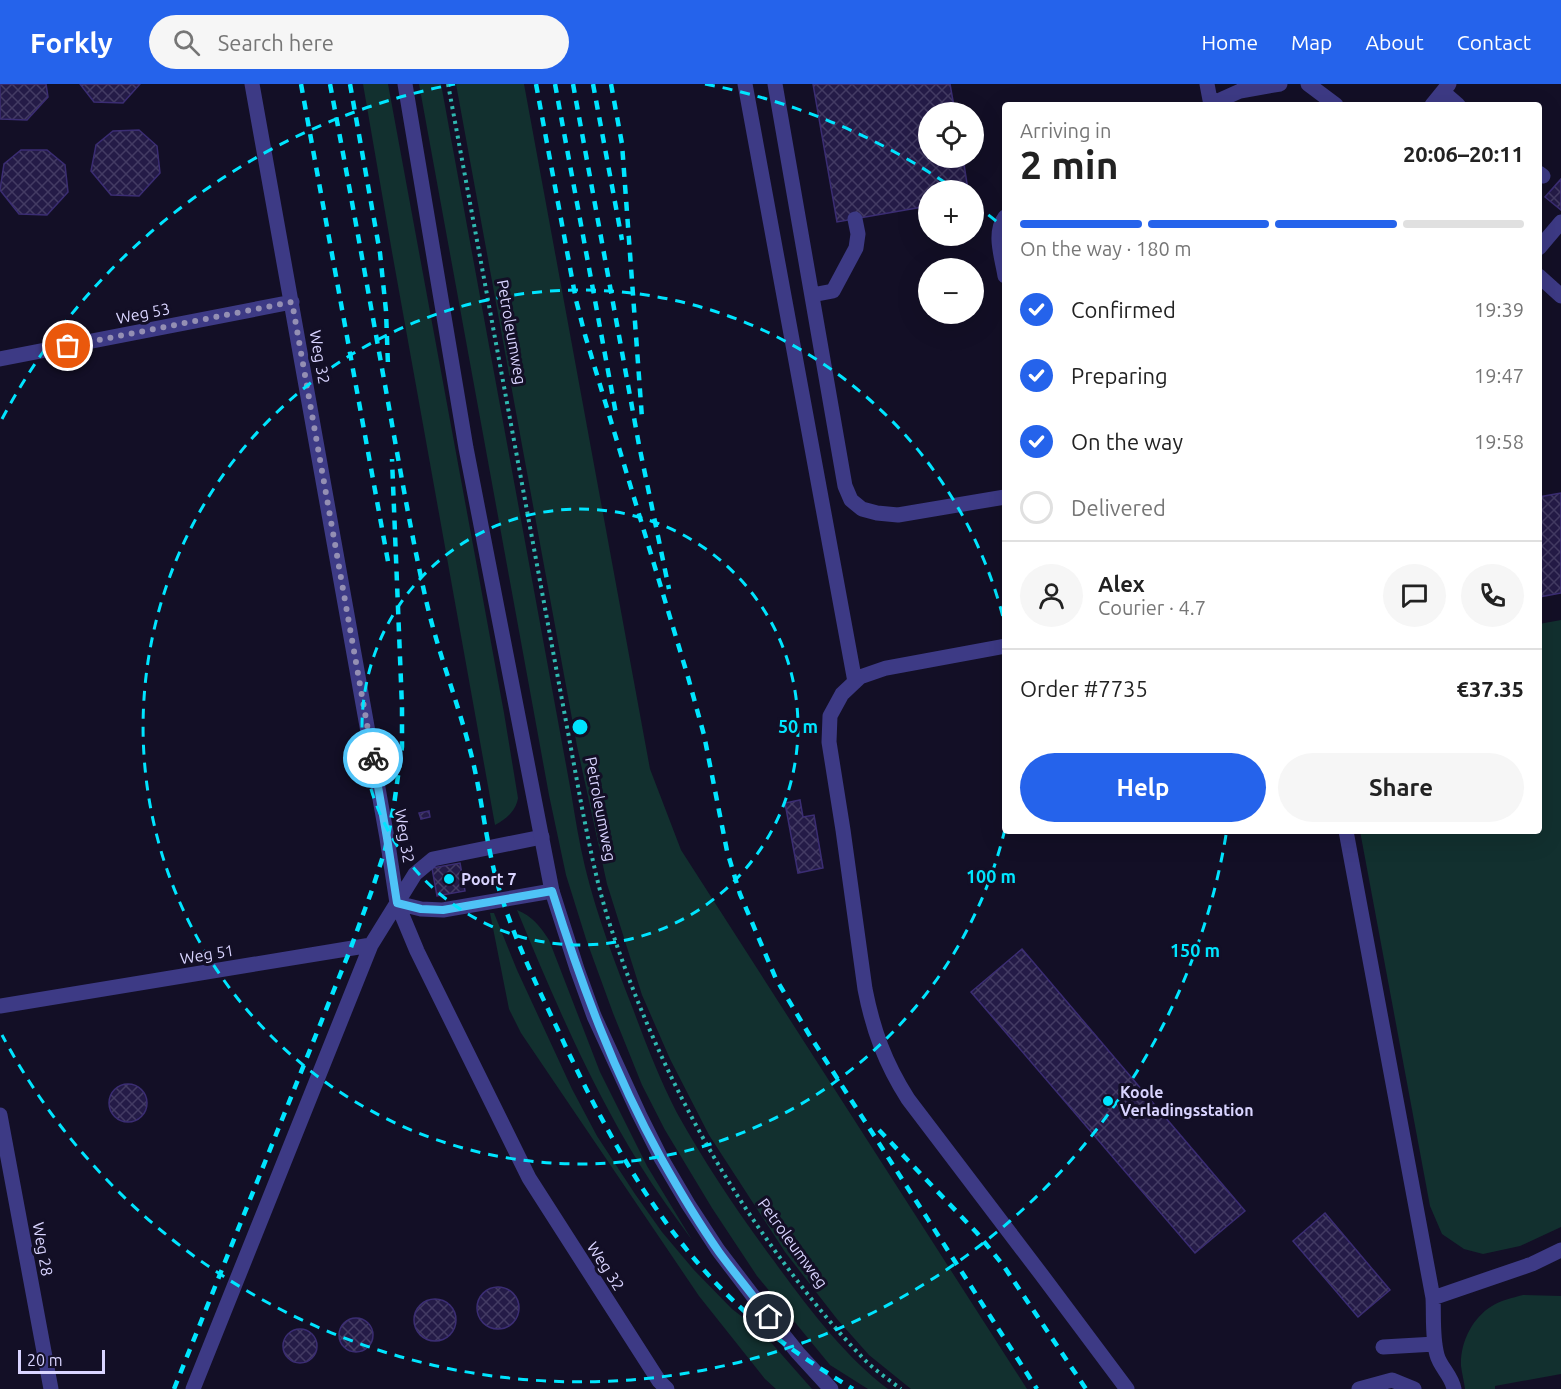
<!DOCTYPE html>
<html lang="en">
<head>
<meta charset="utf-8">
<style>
  body { margin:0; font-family:Ubuntu,sans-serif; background:#f6f6f6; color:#222; height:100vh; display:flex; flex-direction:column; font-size:22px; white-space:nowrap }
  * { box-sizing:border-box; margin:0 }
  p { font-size:20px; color:#767676 }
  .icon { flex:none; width:33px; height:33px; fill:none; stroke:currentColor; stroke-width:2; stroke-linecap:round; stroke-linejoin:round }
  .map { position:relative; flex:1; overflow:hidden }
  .panel { position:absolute; left:1002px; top:18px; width:540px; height:732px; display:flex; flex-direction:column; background:#fff; border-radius:6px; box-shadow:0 6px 24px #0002 }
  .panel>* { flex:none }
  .fabs { position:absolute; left:918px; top:18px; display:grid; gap:12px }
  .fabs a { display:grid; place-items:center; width:66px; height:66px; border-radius:50%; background:#fff; box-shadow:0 6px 24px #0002; font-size:30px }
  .scale { position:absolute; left:18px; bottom:15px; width:87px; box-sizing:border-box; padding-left:6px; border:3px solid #d9d4ff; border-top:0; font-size:16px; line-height:21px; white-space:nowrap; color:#d9d4ff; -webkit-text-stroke:4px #130f26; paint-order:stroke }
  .pin { position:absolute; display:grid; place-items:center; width:51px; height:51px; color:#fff; margin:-26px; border:3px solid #fff; border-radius:50%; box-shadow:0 2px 6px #0007 }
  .courier { position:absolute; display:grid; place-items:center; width:60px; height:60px; margin:-30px; border:4px solid #4fc3f7; border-radius:50%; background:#fff; color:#222; box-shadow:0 2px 8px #0007 }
  .overview em { font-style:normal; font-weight:600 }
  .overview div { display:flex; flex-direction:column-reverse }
  .overview { display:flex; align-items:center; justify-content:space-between; height:102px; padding:0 18px }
  h1 { font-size:39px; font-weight:600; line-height:45px }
  .bar { display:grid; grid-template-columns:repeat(4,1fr); gap:9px 6px; align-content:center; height:72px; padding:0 18px }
  .bar i { height:8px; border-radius:4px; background:#e0e0e0 }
  .bar .current { background:#2563eb }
  .bar p { grid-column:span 4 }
  .line { display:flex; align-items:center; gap:15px; padding:0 18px; border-top:2px solid #e0e0e0 }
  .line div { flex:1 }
  .round { display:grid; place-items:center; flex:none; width:63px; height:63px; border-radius:32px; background:#f6f6f6 }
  ol { padding:0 18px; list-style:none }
  li { display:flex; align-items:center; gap:18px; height:66px }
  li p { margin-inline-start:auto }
  li .icon { padding:6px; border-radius:50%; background:#2563eb; color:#fff; stroke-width:4 }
  li:last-child { color:#767676 }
  li i { width:33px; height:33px; border:3px solid #e0e0e0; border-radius:50% }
  .action { display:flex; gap:12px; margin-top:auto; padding:12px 18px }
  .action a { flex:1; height:69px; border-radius:36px; background:#2563eb; color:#fff; font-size:24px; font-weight:600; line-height:69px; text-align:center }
  .action a+a { background:#f6f6f6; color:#222 }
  header { display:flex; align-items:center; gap:36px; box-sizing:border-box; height:84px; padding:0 30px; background:#2563eb; color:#fff }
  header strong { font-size:28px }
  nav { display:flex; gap:33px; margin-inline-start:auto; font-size:21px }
  .search { width:420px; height:54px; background:#f6f6f6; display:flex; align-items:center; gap:15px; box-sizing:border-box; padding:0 21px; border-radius:33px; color:#767676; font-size:22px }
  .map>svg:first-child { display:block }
  .grass { fill:#12302f }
  .building { fill:url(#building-cross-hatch); stroke:#3b2d73; stroke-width:1.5 }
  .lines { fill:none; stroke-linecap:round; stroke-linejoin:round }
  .path { stroke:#2fb8b0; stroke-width:4; stroke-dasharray:3 4.5; stroke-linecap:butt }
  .lane { stroke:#3d3a85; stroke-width:15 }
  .street { stroke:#3d3a85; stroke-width:15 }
  .rail { stroke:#00e5ff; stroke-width:4.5; stroke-dasharray:9 8; stroke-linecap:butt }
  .done { stroke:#948fb3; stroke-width:6; stroke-dasharray:0 10.8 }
  .route { stroke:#4fc3f7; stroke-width:8 }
  .ring { fill:none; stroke:#00e5ff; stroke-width:3; stroke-dasharray:10 8 }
  .poi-dot { fill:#00e5ff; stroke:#130f26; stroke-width:2 }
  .labels { text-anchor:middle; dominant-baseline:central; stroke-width:6; stroke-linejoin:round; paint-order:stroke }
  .street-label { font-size:16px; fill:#d9d4ff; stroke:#130f26 }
  .poi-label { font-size:16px; font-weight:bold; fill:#d9d4ff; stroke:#130f26; text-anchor:start }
  .centre { fill:#00e5ff; stroke:#130f26; stroke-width:3 }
  .ring-label { font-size:18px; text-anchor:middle; font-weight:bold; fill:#00e5ff; stroke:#130f26; stroke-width:6; stroke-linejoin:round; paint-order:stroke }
</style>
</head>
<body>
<header>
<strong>Forkly</strong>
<div class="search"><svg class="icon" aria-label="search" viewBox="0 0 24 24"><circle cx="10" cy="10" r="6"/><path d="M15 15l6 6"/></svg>Search here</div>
<nav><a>Home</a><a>Map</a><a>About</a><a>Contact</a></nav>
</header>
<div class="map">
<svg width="1561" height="1305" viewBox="0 0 1561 1305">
  <defs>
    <pattern id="building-cross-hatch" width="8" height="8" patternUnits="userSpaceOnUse" patternTransform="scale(1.5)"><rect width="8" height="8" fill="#241b47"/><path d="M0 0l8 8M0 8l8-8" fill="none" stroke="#433b63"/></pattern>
  </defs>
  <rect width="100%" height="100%" fill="#130f26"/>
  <!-- grass -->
  <path class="grass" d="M363 0H388L504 629 518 714C516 727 506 735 495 741L392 168Z
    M419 0H441L571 708C575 733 579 758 585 783 597 832 615 879 633 925 646 960 660 996 677 1029 706 1081 739 1130 774 1177 805 1220 846 1274 888 1305H868L830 1281 757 1192 712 1124 665 1046 642 1001 613 929 586 855 566 791 549 711Z
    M456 0H524L650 685 681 766 1027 1305H911L869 1271 837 1235 785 1168 709 1051 670 975 642 911 607 800 577 662Z
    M1561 536V1143L1520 1162 1483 1170 1464 1165 1442 1150 1430 1122 1360 747H1539V540Z
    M517 826C532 832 540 842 549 856L600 988 647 1082 692 1156C674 1131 656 1107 640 1081 591 1002 552 911 517 826Z
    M490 829H494L517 886 572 1005 597 1052 635 1110 662 1148 694 1186 732 1225 761 1247 812 1305H776L765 1295 699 1212 521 949 509 925Z
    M1523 1211 1561 1212V1290L1495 1302V1305H1465C1464 1297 1462 1290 1461 1282 1460 1259 1472 1234 1492 1222 1501 1216 1512 1214 1523 1211Z"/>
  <!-- building -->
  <path class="building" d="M0 0H46L48 13 27 36 0 35Z
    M80 0H140L123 19 94 18Z
    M813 0H950L955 28H928V74H963L968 106H928V122L837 138Z
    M139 46 157 62 160 89 139 112 111 111 91 87 96 61 113 47Z
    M21 66H47L65 81 68 108 47 131 19 130 0 106 4 80Z
    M1561 95V126L1545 113Z
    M1561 409V509L1539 513V413Z
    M800 716 803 733 814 731 823 784 798 789 785 719Z
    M429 727 430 733 421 735 419 729Z
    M460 779 465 807 437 812 432 784Z
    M1022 865 1245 1127 1195 1169 971 908Z
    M109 1019a19 19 0 1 1 38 0a19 19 0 1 1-38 0Z
    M1325 1129 1390 1206 1358 1233 1293 1157Z
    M477 1224a21 21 0 1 1 42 0a21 21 0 1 1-42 0Z
    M414 1236a21 21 0 1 1 42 0a21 21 0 1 1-42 0Z
    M339 1251a17 17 0 1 1 34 0a17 17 0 1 1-34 0Z
    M283 1262a17 17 0 1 1 34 0a17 17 0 1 1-34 0Z"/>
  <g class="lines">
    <!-- path -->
    <path class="path" d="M448 0 582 724C590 764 598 805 611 844 650 962 707 1075 781 1175 806 1209 833 1243 862 1273 873 1285 888 1295 901 1305"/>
    <!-- lane -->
    <path class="lane" d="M252 0 387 754 397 819 417 867 529 1094 659 1297 667 1305
      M745 0 855 598
      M775 0 845 402 851 416 862 425 877 429 898 431 1005 413
      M1207 0 1211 21
      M1308 0 1336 21
      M1443 8 1458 21
      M1209 21 1240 7 1280 0
      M1432 21 1449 0
      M1539 89 1543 92
      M1005 133C993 149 1002 173 1005 192
      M1539 164 1561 138
      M1539 192 1561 212
      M812 211 833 207 856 164 858 150 855 135
      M0 275 292 218
      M1005 562 886 584 860 593 842 610 830 632 829 658 843 746 865 905C873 946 885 979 908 1015L1041 1190 1127 1305
      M1346 747 1433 1214C1434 1232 1432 1253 1437 1271 1440 1283 1452 1292 1454 1305
      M397 819 421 825 443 826 552 807
      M0 922 371 861 415 790 433 775 542 753
      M0 1031 51 1305
      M1433 1214 1532 1180 1561 1166
      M1383 1263 1435 1260
      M193 1305 371 861
      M1359 1305 1392 1296 1414 1305"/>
    <!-- street -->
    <path class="street" d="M405 0 466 364 552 807 577 885 594 932 639 1030 661 1074 688 1120 718 1166 769 1233 798 1269 831 1305"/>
    <!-- rail -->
    <path class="rail" d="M301 0 389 483
      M330 0C349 100 367 201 385 301 398 373 410 445 426 516 437 565 456 613 469 662 482 709 485 758 499 805 514 854 536 900 558 946 604 1046 659 1148 741 1224 774 1255 814 1281 853 1305
      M350 0 380 169 386 227 388 282
      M536 0 576 216 585 251 688 593 704 651 727 767 740 810 776 895 810 952 1037 1305
      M555 0 616 330
      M573 0 639 361 669 505
      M593 0 622 156
      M611 0 622 60 642 334
      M879 1046 977 1149 1003 1181 1086 1305
      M174 1305 350 866 372 806 385 766 394 721 402 663V623L392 375"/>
  </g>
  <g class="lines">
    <!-- done -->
    <path class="done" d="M68 262 292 218 373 674"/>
    <!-- route -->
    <path class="route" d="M373 674 387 754 397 819 421 825 443 826 552 807C581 900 614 989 661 1074 679 1106 698 1138 719 1168 735 1190 753 1211 769 1233"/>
  </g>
  <!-- distance rings -->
  <g class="ring">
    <circle cx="580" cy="643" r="218"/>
    <path d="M1005 745A437 437 0 1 1 1005 541"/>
    <path d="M1226 751A655 655 0 0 1 2 951M2 335A655 655 0 0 1 455 0M705 0A655 655 0 0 1 956 106M974 120A655 655 0 0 1 1001 141"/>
  </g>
  <!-- markers -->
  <g class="poi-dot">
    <circle cx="449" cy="795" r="6"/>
    <circle cx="1108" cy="1017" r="6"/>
  </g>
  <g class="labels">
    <!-- street labels -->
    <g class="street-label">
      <text transform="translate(143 229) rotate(-11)">Weg 53</text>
      <text transform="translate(512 248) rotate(80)">Petroleumweg</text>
      <text transform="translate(320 273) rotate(80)">Weg 32</text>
      <text transform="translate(601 725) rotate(79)">Petroleumweg</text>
      <text transform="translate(405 752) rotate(81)">Weg 32</text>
      <text transform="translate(207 870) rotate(-9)">Weg 51</text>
      <text transform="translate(793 1159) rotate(54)">Petroleumweg</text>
      <text transform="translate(43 1165) rotate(80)">Weg 28</text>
      <text transform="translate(606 1182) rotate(57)">Weg 32</text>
    </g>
    <!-- poi labels -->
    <g class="poi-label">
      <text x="461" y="795">Poort 7</text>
      <text x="1120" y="1008">Koole<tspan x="1120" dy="18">Verladingsstation</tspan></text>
    </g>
  </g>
  <circle cx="580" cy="643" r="9" class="centre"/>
  <g class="ring-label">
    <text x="798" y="649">50 m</text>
    <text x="991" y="799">100 m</text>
    <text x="1195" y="873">150 m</text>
  </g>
</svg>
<div class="fabs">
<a><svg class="icon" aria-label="locate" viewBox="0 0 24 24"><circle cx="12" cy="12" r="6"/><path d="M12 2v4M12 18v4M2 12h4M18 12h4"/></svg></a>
<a>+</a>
<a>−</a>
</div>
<div class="scale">20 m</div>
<div class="pin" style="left:68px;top:262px;background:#ea580c"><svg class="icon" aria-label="bag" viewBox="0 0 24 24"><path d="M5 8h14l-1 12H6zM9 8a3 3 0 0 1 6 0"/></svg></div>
<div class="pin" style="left:769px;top:1233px;background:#1f2937"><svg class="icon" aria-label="home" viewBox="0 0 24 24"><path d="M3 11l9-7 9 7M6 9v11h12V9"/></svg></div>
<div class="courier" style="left:373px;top:674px"><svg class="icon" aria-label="bike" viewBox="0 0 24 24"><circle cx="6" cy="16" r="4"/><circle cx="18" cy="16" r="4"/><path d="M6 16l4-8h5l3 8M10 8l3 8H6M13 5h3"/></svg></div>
<section class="panel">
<div class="overview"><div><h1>2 min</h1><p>Arriving in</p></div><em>20:06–20:11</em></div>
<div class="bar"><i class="current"></i><i class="current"></i><i class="current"></i><i></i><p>On the way · 180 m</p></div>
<ol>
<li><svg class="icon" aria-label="check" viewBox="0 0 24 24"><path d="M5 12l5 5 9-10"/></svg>Confirmed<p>19:39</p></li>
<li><svg class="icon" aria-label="check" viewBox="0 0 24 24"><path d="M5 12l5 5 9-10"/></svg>Preparing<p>19:47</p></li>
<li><svg class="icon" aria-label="check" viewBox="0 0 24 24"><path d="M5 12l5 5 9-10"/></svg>On the way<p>19:58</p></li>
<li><i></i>Delivered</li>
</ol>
<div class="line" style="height:108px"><a class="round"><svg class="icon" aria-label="person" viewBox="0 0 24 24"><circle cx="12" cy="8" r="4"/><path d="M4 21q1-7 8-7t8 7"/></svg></a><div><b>Alex</b><p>Courier · 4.7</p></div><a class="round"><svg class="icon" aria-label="chat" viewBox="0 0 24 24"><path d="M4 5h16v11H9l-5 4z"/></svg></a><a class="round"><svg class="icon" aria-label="phone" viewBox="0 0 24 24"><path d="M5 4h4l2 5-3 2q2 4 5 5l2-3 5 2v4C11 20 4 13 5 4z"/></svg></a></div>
<div class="line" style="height:78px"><div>Order #7735</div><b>€37.35</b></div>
<div class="action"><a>Help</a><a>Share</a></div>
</section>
</div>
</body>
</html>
